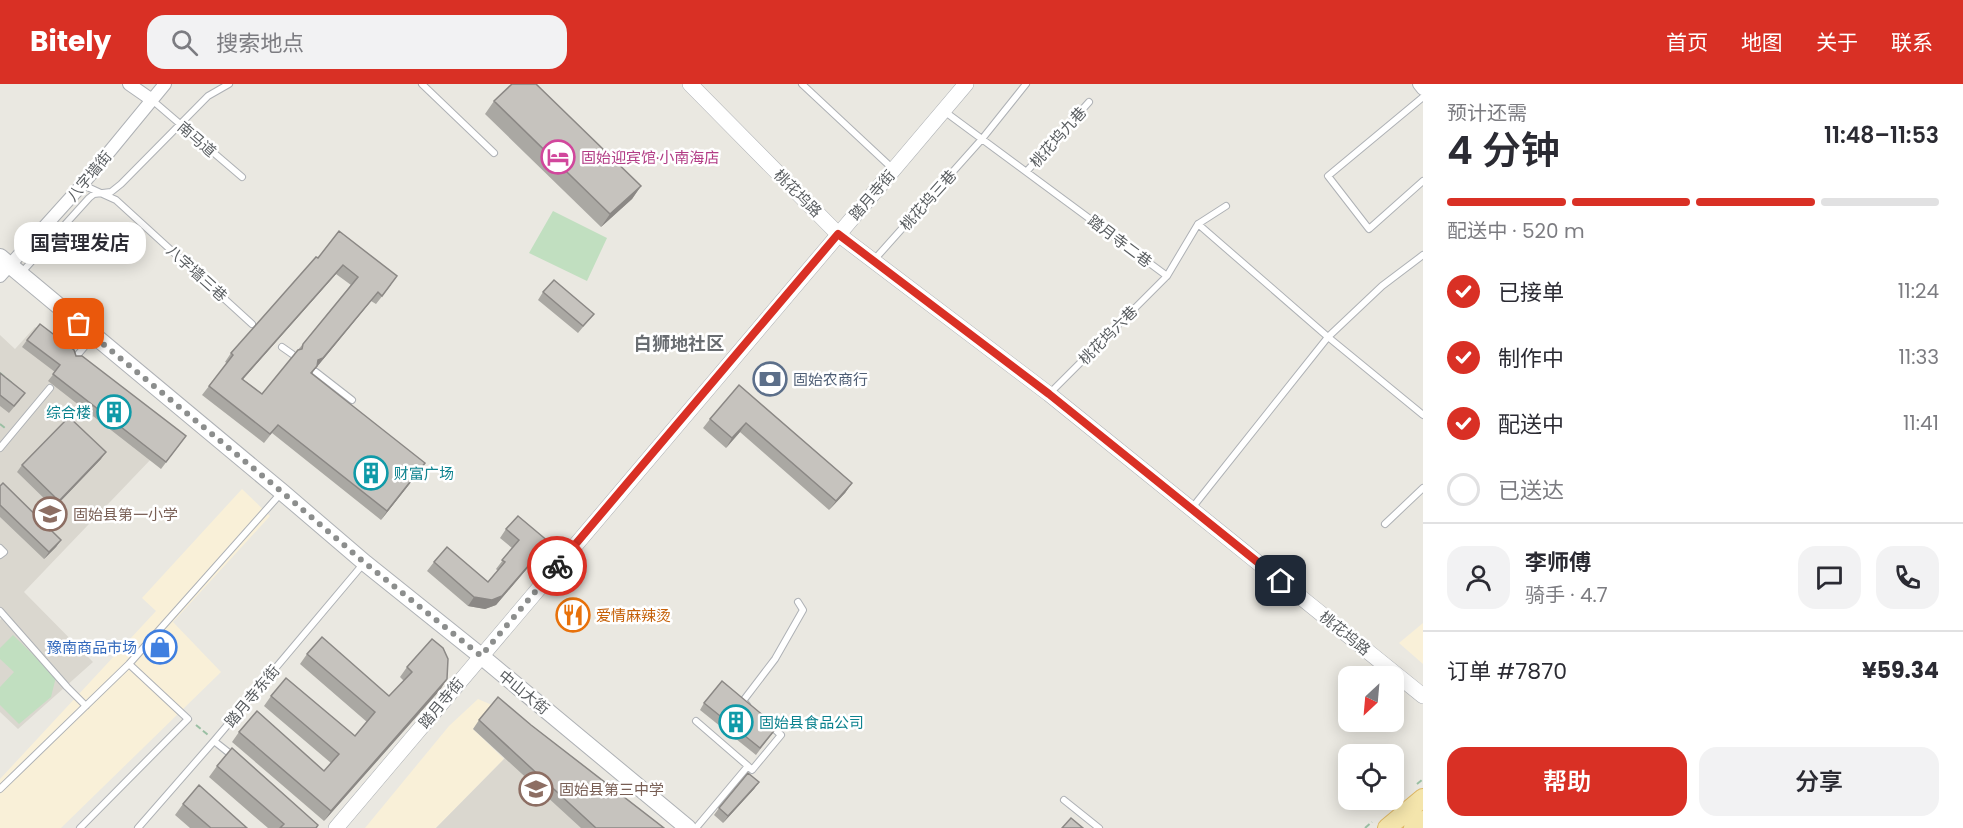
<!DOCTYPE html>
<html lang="zh">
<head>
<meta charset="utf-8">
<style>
  body { margin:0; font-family:Poppins,"Noto Sans SC",sans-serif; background:#f2f2f3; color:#2b2b33; height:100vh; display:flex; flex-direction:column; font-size:22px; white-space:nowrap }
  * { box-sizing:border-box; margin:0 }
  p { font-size:20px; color:#7c7c81 }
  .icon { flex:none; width:33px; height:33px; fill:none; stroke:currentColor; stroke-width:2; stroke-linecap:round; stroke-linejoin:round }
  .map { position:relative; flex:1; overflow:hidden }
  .drawer { display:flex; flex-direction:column; background:#fff; width:540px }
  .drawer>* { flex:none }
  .needle { width:39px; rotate:206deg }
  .fabs { position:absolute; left:1338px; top:582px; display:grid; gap:12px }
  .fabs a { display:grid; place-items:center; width:66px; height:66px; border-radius:12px; background:#fff; box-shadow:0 3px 15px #0003; font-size:30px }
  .pin { position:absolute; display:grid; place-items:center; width:51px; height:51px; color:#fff; margin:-26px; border-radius:12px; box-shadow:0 3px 9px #0006 }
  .courier { position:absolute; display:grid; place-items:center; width:60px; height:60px; margin:-30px; border:4px solid #d93025; border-radius:50%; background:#fff; color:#222; box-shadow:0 2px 8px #0007 }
  .bubble { position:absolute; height:42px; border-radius:18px; background:#fff; box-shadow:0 3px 15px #0003; font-size:20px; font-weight:600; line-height:42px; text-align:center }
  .summary em { font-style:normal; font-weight:600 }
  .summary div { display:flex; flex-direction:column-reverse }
  .summary { display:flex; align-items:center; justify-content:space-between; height:102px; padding:0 24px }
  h1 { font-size:39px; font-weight:600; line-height:45px }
  .bar { display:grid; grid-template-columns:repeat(4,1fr); gap:9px 6px; align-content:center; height:72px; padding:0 24px }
  .bar i { height:8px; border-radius:4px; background:#e1e1e2 }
  .bar .active { background:#d93025 }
  .bar p { grid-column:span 4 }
  .line { display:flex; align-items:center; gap:15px; padding:0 24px; border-top:2px solid #e1e1e2 }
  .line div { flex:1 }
  .round { display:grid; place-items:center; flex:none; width:63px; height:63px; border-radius:18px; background:#f2f2f3 }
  ol { padding:0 24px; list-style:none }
  li { display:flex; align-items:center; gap:18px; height:66px }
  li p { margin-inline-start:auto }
  li .icon { padding:6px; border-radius:50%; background:#d93025; color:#fff; stroke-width:4 }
  li:last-child { color:#7c7c81 }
  li i { width:33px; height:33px; border:3px solid #e1e1e2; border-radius:50% }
  .action { display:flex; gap:12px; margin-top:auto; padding:12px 24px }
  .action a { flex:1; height:69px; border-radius:18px; background:#d93025; color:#fff; font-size:24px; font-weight:600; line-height:69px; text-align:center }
  .action a+a { background:#f2f2f3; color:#2b2b33 }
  header { display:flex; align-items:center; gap:36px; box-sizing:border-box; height:84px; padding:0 30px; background:#d93025; color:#fff }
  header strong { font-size:28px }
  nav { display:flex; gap:33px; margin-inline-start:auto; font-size:21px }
  .search { width:420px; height:54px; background:#f2f2f3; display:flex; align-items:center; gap:15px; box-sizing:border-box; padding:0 21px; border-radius:18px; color:#7c7c81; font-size:22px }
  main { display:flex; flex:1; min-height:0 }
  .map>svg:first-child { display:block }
  .commercial { fill:#f9f0d8 }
  .education { fill:#dad7cf }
  .green { fill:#c1dfc0 }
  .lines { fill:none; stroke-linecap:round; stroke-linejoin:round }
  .service-casing { stroke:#aeb1b5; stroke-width:8 }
  .minor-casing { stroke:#aeb1b5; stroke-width:14 }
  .tertiary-casing { stroke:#aeb1b5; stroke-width:16 }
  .secondary-casing { stroke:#aeb1b5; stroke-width:18 }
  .primary-casing { stroke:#dfb865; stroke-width:20 }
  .path { stroke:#9abfa3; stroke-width:2; stroke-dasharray:6 3; stroke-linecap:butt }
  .service { stroke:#fff; stroke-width:6 }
  .minor { stroke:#fff; stroke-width:12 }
  .tertiary { stroke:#fff; stroke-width:15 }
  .secondary { stroke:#fff; stroke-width:16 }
  .primary { stroke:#f4e5ac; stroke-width:18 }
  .wall { fill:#aaa8a3; fill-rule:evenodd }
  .shaded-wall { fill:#8b8885 }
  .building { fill:#c6c3be; stroke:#8b8885; stroke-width:1.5; fill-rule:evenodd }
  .done { stroke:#8c8e8d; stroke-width:6; stroke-dasharray:0 10.8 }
  .route { stroke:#d93025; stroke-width:8 }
  .labels { text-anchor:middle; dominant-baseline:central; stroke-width:5; stroke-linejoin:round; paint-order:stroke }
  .street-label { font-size:15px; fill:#595d60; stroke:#fff }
  .hotel-label { font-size:15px; fill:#b23c85; stroke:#fff; text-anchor:start }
  .service-label { font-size:15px; fill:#4e5e75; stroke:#fff; text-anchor:start }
  .culture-label { font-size:15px; fill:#0d838f; stroke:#fff; text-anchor:start }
  .education-label { font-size:15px; fill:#785e54; stroke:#fff; text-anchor:start }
  .food-label { font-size:15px; fill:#c56008; stroke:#fff; text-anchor:start }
  .shop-label { font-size:15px; fill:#366cbe; stroke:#fff; text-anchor:end }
  .quarter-label { font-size:18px; font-weight:bold; fill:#6a6e72; stroke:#fff }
</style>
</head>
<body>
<header>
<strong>Bitely</strong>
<div class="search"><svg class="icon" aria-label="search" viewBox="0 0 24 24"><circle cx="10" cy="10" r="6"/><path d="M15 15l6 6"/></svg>搜索地点</div>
<nav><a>首页</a><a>地图</a><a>关于</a><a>联系</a></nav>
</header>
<main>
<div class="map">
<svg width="1423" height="744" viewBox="0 0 1423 744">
  <rect width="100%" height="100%" fill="#eae8e1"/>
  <!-- commercial -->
  <path class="commercial" d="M242 405 270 432 173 538 221 588 61 744H0V695L156 527 142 514Z
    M1423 539V580L1399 559Z
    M478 615 492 621 473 645 504 675 436 744H365L449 642Z"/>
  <!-- education -->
  <path class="education" d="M35 243 174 351 24 508 93 578 18 645 0 628V536L3 533 0 529V251L15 265Z
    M524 649 647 744H436L504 675Z"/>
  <!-- green -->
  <path class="green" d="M553 127 607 154 587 197 529 169Z
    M13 551 56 593 51 613 19 640 0 621V603L14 588 0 575V564Z"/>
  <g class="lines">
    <defs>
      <path id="service" d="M422 0 494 69
        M802 0 893 85
        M1423 13 1328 92 1369 145 1423 97
        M152 16 242 93
        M944 27 1167 192 1198 140 1328 253 1423 331
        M1027 87 1089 18
        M83 101 116 116 252 240
        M1198 140 1226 122
        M874 176 982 55 1026 0
        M22 188 89 114 94 110 111 108 121 100 208 12 229 0
        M282 263 292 270
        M74 275 93 253
        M316 288 352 316
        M1049 310 1167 192
        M0 364 50 304
        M1192 424 1328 253 1382 202 1423 171
        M1385 440 1423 404
        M0 464 4 468 0 471
        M0 527 67 603 86 622
        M747 621 743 617 775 575 803 526 798 518
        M696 637 748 682
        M214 657 233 672
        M0 705 129 580 282 408
        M1064 716 1099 744
        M80 744 188 635 129 580
        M138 744 214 657 364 479
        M696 744 748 682 752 686 781 651 770 641"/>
      <path id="minor" d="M129 0 152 16
        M1419 0 1423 5
        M0 192 82 101 165 0"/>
      <path id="tertiary" d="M690 0 838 150 1049 310 1423 612
        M336 744 966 0"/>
      <path id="secondary" d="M0 173 282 408 365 479 481 572 688 744"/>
      <path id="primary" d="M1387 744 1423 714
        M1413 744 1423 736"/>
    </defs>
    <!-- service casing -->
    <use href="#service" class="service-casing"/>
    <!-- minor casing -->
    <use href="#minor" class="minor-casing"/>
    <!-- tertiary casing -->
    <use href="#tertiary" class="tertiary-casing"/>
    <!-- secondary casing -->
    <use href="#secondary" class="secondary-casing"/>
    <!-- primary casing -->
    <use href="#primary" class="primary-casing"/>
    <!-- path -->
    <path class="path" d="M0 289 14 301
      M0 340 5 344
      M196 641 208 651
      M1417 700 1423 695
      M1365 744 1372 738"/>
    <!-- service -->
    <use href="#service" class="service"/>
    <!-- minor -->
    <use href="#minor" class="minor"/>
    <!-- tertiary -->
    <use href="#tertiary" class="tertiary"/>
    <!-- secondary -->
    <use href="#secondary" class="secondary"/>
    <!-- primary -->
    <use href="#primary" class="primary"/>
  </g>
  <!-- wall -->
  <path class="wall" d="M494 17 641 102 632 115 601 143 485 30Z
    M339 147 391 201 376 220 371 217 312 289 419 388 381 436 272 349 264 359 202 311 227 279 225 278 231 269 318 174ZM336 190 351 201 262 310 243 295Z
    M543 208 594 230 578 249 538 216Z
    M27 256 76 272 181 359 161 385 48 297 55 288 22 263Z
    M0 289 20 316 9 329 0 322Z
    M739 301 852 399 845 409 829 426 740 348 726 364 703 344 710 335Z
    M101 375 54 424 17 388 22 381Z
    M0 402 61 456 56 463 44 475 0 433Z
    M506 445 542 467 496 521 485 525 468 522 427 487 434 478 488 498 498 487 496 485 512 464 500 454Z
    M307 570 389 612 404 597 400 593 407 583 447 595 440 606 324 737 232 658 239 648 324 687 331 679 264 622 271 612 355 652 367 638 300 580Z
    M704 619 777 643 756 671 700 626Z
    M479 636 531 641 664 744H581L473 645Z
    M217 682 316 744H268L209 693Z
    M759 698 754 705 723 739 714 731 719 724Z
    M183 720 247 744H190L175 731Z"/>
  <!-- shaded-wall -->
  <path class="shaded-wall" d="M641 102 632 115 601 143 610 130Z
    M343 181 336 190 236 303 242 295Z
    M378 208 371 217 311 290 318 276Z
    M746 339 740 348 726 364 732 354Z
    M106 368 101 375 54 424 59 417Z
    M425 379 419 388 381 436 387 427Z
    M852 399 845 409 829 426 836 417Z
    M61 456 56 463 44 475 49 468Z
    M549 458 542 467 496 521 485 525 468 522 474 513Z
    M447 595 440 606 324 737 331 727Z
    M759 698 754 705 723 739 728 732Z"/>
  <!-- building -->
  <path class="building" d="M512 0H536L641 102 610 130 494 17Z
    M339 147 397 192 382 212 378 208 323 274 318 276 317 282 311 289 425 379 387 427 278 341 270 350 209 302 233 271 231 269 316 173 318 174ZM343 181 358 193 303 260 302 265 298 266 262 310 242 295Z
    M554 196 594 230 583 242 543 208Z
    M40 240 74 266 76 272H82L186 352 166 378 53 290 60 281 27 256Z
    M0 289 25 309 14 322 0 311Z
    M739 301 852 399 836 417 746 339 732 354 710 335Z
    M69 333 106 368 59 417 22 381Z
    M3 399 61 456 49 468 0 421V402Z
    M518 432 549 458 502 512 492 516 474 513 434 478 447 463 488 498 505 478 502 476 519 456 506 445Z
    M322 553 389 612 412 588 407 583 432 555 443 564 448 575 447 595 331 727 239 648 257 627 324 687 339 670 271 612 286 594 355 652 375 628 307 570Z
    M722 597 777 643 760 664 704 619Z
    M498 613 531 641 664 744H596L479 636Z
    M232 664 318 741 316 744H280L284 740 217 682Z
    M748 689 759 698 728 732 719 724Z
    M199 701 247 744H211L183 720Z
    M1071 734 1083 744H1062Z"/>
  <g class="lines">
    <!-- done -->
    <path class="done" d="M79 240 282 408 365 479 481 572 557 482"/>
    <!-- route -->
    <path class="route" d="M557 482 838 150 1049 310 1281 497"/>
  </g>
  <!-- icons -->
  <defs>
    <symbol id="hotel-ring" viewBox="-11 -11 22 22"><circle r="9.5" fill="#fff" stroke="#d1479c" stroke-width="1.5"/><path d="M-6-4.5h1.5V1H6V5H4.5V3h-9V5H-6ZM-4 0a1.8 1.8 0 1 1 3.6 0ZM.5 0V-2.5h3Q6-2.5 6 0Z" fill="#d1479c"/></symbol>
    <symbol id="bank-ring" viewBox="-11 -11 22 22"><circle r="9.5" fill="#fff" stroke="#5c6f8a" stroke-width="1.5"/><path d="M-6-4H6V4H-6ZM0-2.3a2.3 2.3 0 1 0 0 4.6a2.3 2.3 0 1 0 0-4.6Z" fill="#5c6f8a"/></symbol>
    <symbol id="building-ring" viewBox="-11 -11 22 22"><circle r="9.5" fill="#fff" stroke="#0f9aa8" stroke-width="1.5"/><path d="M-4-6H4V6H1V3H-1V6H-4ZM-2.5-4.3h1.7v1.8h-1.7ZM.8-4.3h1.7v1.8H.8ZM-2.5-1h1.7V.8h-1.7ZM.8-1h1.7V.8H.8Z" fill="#0f9aa8"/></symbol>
    <symbol id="school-ring" viewBox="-11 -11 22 22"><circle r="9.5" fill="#fff" stroke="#8d6e63" stroke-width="1.5"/><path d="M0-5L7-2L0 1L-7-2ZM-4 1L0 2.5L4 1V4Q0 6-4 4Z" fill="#8d6e63"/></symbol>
    <symbol id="restaurant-ring" viewBox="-11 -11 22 22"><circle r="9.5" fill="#fff" stroke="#e8710a" stroke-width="1.5"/><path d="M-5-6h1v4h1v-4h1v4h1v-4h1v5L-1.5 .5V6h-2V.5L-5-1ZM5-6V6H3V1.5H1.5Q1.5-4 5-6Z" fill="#e8710a"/></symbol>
    <symbol id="shop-ring" viewBox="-11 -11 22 22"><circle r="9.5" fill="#fff" stroke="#3f7fe0" stroke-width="1.5"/><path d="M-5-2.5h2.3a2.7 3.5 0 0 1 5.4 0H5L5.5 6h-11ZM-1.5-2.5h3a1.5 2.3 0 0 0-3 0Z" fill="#3f7fe0"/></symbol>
  </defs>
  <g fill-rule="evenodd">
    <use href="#hotel-ring" x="539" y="54" width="38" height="38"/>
    <use href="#bank-ring" x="751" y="276" width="38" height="38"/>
    <use href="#building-ring" x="95" y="309" width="38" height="38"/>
    <use href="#building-ring" x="352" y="370" width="38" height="38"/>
    <use href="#school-ring" x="31" y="411" width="38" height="38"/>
    <use href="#restaurant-ring" x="554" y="512" width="38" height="38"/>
    <use href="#shop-ring" x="141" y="544" width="38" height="38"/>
    <use href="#building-ring" x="717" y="619" width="38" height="38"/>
    <use href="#school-ring" x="517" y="686" width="38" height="38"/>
  </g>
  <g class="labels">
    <!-- street labels -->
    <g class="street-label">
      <text transform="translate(1058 53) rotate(-48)">桃花坞九巷</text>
      <text transform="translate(197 55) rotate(41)">南马道</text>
      <text transform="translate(89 92) rotate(-50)">八字墙街</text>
      <text transform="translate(798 109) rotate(45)">桃花坞路</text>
      <text transform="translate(872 111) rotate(-49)">踏月寺街</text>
      <text transform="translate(928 116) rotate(-48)">桃花坞三巷</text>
      <text transform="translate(1120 157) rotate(37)">踏月寺二巷</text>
      <text transform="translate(197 189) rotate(42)">八字墙三巷</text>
      <text transform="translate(1108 251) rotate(-45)">桃花坞六巷</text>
      <text transform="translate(1345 549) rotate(39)">桃花坞路</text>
      <text transform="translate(524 608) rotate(39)">中山大街</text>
      <text transform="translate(252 612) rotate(-50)">踏月寺东街</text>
      <text transform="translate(441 619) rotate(-50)">踏月寺街</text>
    </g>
    <!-- hotel labels -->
    <g class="hotel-label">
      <text x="581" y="73">固始迎宾馆·小南海店</text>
    </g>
    <!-- service labels -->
    <g class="service-label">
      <text x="793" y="295">固始农商行</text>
    </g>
    <!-- culture labels -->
    <g class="culture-label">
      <text x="91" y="328" text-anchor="end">综合楼</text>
      <text x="394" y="389">财富广场</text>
      <text x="759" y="638">固始县食品公司</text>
    </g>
    <!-- education labels -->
    <g class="education-label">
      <text x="73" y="430">固始县第一小学</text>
      <text x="559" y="705">固始县第三中学</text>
    </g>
    <!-- food labels -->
    <g class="food-label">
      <text x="596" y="531">爱情麻辣烫</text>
    </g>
    <!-- shop labels -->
    <g class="shop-label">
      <text x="137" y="563">豫南商品市场</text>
    </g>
    <!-- quarter labels -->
    <g class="quarter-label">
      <text x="679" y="259">白狮地社区</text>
    </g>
  </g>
</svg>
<div class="fabs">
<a><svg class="needle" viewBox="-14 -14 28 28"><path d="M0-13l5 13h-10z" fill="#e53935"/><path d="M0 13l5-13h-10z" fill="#7c7c81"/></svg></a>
<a><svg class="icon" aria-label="locate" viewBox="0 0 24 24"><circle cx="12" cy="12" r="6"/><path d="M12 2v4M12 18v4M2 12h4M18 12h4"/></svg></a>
</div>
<div class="pin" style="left:79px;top:240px;background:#ea580c"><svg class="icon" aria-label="bag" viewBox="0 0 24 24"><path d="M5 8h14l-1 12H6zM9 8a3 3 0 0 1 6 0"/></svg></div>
<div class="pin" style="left:1281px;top:497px;background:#1f2937"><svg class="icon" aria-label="home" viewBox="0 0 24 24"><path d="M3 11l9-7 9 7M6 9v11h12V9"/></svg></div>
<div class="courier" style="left:557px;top:482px"><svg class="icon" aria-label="bike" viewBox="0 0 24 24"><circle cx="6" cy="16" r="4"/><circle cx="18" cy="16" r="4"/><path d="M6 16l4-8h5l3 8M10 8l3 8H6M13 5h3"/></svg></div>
<div class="bubble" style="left:14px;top:138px;width:132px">国营理发店</div>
</div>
<section class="drawer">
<div class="summary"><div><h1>4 分钟</h1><p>预计还需</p></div><em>11:48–11:53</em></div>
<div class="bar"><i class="active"></i><i class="active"></i><i class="active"></i><i></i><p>配送中 · 520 m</p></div>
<ol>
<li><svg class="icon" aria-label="check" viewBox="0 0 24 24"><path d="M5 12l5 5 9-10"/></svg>已接单<p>11:24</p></li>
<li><svg class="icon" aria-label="check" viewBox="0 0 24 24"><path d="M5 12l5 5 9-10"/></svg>制作中<p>11:33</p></li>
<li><svg class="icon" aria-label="check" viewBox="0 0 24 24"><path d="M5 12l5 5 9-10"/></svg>配送中<p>11:41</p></li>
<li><i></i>已送达</li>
</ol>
<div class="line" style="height:108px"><a class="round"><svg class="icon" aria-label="person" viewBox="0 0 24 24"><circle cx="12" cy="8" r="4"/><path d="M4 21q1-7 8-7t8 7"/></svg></a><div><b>李师傅</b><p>骑手 · 4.7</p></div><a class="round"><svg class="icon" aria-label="chat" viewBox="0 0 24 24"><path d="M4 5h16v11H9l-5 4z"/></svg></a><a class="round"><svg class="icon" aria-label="phone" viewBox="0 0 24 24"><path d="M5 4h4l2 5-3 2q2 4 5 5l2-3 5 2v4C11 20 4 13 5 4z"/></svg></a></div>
<div class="line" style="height:78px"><div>订单 #7870</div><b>¥59.34</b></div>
<div class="action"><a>帮助</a><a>分享</a></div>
</section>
</main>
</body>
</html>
